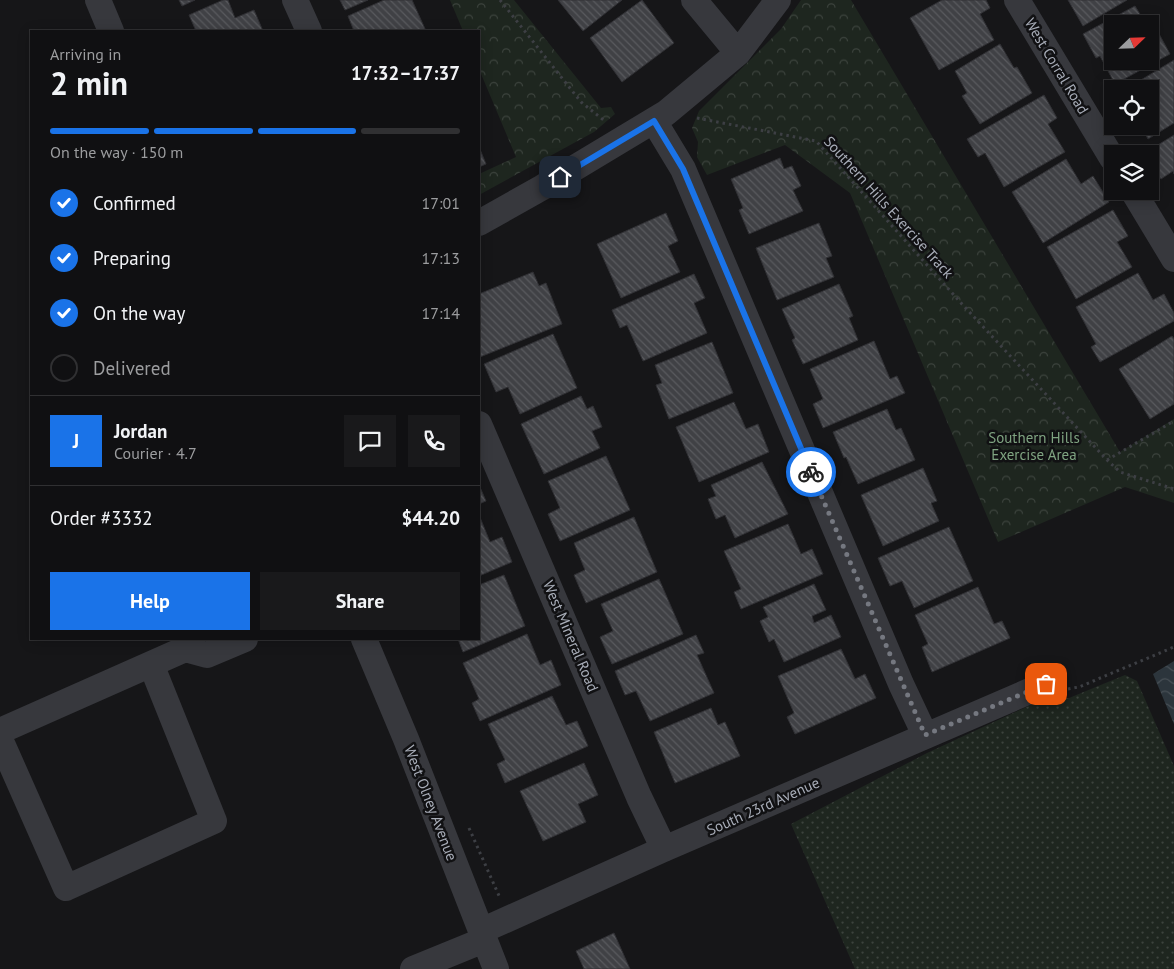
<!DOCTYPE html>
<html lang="en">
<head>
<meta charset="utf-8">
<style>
  body { margin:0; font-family:"PT Sans",sans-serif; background:#19191b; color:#f1f3f6; height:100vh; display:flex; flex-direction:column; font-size:19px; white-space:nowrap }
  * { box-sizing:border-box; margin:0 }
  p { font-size:16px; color:#9c9d9f }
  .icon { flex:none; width:28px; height:28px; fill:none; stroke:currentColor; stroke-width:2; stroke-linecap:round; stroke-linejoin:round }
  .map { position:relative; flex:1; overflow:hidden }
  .panel { position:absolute; left:30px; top:30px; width:450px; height:610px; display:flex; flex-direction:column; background:#101012; border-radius:0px; box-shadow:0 2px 12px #0003,0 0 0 1px #303032 }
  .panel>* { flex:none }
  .needle { width:32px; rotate:67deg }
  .fabs { position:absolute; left:1104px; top:15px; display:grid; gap:10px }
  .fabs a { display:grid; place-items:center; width:55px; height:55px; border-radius:0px; background:#101012; box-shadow:0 2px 12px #0003,0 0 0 1px #303032; font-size:25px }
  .pin { position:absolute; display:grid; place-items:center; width:42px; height:42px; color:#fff; margin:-21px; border-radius:10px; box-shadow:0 2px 8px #0006 }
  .courier { position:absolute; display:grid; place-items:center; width:50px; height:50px; margin:-25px; border:4px solid #1a73e8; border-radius:50%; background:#fff; color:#222; box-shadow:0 1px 6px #0007 }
  .headline em { font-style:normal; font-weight:600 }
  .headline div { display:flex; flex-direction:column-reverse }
  .headline { display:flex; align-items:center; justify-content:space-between; height:85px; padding:0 20px }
  h1 { font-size:32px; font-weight:600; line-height:38px }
  .bar { display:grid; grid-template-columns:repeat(4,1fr); gap:8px 5px; align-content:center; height:60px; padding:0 20px }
  .bar i { height:6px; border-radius:4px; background:#303032 }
  .bar .selected { background:#1a73e8 }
  .bar p { grid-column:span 4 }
  .line { display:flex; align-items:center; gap:12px; padding:0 20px; border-top:1px solid #303032 }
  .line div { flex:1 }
  .round { display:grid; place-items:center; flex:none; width:52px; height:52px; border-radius:0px; background:#19191b }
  ol { padding:0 20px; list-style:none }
  li { display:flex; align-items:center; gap:15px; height:55px }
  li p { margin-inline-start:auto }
  li .icon { padding:5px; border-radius:50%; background:#1a73e8; color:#fff; stroke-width:4 }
  li:last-child { color:#9c9d9f }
  li i { width:28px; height:28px; border:2px solid #303032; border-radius:50% }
  .primary-button { display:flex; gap:10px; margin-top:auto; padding:10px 20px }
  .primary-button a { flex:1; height:58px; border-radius:0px; background:#1a73e8; color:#fff; font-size:20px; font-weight:600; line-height:58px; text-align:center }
  .primary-button a+a { background:#19191b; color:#f1f3f6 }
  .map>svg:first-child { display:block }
  .grass { fill:url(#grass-dots) }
  .forest { fill:url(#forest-crowns) }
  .water { fill:url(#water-waves) }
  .building { fill:url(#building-back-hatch); stroke:#303034 }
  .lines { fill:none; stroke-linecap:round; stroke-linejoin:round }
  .path { stroke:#3d3f44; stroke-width:3; stroke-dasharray:2.5 4; stroke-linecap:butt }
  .minor { stroke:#37383d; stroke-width:26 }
  .done { stroke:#757880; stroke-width:5; stroke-dasharray:0 9 }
  .route { stroke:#1a73e8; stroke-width:6 }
  .labels { text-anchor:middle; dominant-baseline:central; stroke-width:5; stroke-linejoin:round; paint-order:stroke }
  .street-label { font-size:15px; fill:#a8adb8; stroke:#111113 }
  .park-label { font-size:15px; fill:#7fa381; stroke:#111113 }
</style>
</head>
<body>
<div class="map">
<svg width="1174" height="969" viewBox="0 0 1174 969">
  <defs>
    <pattern id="grass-dots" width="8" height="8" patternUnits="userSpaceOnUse" patternTransform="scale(1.25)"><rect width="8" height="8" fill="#1e261f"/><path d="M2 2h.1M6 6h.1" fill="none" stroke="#3c433d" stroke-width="1.8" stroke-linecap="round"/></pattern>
    <pattern id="forest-crowns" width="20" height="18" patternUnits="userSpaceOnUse" patternTransform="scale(1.25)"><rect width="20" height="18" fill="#1e261f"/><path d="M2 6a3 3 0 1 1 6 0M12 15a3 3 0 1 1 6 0" fill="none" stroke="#3c433d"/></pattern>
    <pattern id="water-waves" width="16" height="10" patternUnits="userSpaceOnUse" patternTransform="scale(1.25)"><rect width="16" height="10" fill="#2c353c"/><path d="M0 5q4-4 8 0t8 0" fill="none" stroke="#485056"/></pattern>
    <pattern id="building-back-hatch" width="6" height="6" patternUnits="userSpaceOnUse" patternTransform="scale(1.25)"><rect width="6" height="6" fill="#404145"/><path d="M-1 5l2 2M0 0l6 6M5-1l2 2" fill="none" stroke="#595a5e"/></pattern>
  </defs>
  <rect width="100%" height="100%" fill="#161618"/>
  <!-- grass -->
  <path class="grass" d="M1125 675 1137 681 1174 766V969H855L791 824 927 753 1039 701 1069 698Z"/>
  <!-- forest -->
  <path class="forest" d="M450 0H514L601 108 611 107 615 114 594 132 479 195V174L516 157 479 69V31H463Z
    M801 0H851L1120 452 1174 419V503L1125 487 998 542 850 193 785 145 707 175 697 157 698 142 692 128 699 111 781 29Z"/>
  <!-- water -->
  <path class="water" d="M1174 661V724L1153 674Z"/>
  <!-- building -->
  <path class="building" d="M179 0H195L182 6Z
    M223 0H228L235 18 254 10 263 31H196L189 15Z
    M340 0H368L345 10Z
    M384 0H412L426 31H354L348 16Z
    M558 0H622L583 31Z
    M642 0 674 43 622 82 590 38Z
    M942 0H986L990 8 980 14 994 40 939 70 910 18Z
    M1068 0H1127L1083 26Z
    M1135 6 1146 24H1112V61H1150V24H1147L1152 21 1170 54 1115 84 1100 56 1096 58 1083 34Z
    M1000 44 1014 68 1017 67 1032 93 980 124 962 96 967 93 955 71Z
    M1174 60V123L1148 139 1141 126H1150V89H1126Z
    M1044 95 1057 118 1048 124 1065 152 1004 187 985 153 978 157 967 139Z
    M1174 135V174L1173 171 1161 179 1150 162V154L1145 153Z
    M479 147 486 164 479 167Z
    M780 158 784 169 792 166 801 186 793 190 803 211 749 234 739 210 743 208 731 179Z
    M1066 159 1081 184 1093 176 1109 202 1043 243 1012 192Z
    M1113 210 1128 236 1117 242 1132 267 1076 299 1047 247Z
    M666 213 678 241 668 246 680 272 621 298 597 244Z
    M819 223 832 256 826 258 834 277 777 300 756 248Z
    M533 272 539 286 546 283 562 324 480 357 479 330 481 329 479 324V294Z
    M1138 273 1153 300 1164 294 1174 313V321L1100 362 1091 347 1096 344 1076 307Z
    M694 274 705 298 694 303 707 333 643 361 627 325 620 328 612 310Z
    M839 284 853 316 849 318 858 340 803 364 792 340 795 338 782 309Z
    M553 334 577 388 520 414 508 387 496 392 484 364Z
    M1172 336 1174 339V404L1150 419 1119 369Z
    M874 341 890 379 897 376 905 393 823 428 813 404 823 399 810 369Z
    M712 342 733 393 669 419 656 385 662 383 655 365Z
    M581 396 587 409 593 406 602 427 592 431 600 448 544 474 521 424Z
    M734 402 746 429 758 424 769 452 699 482 676 427Z
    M887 409 896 430 901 428 915 460 858 484 846 457 844 458 833 432Z
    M606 456 630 510 560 541 548 514 560 508 548 481Z
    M762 462 788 514 735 538 725 515 716 519 708 499 716 496 711 485Z
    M923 468 937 501 931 503 939 521 883 546 861 495Z
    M479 485 486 501 479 504Z
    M479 515 490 542 502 537 512 562 479 576Z
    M634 517 657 572 586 603 574 575 585 570 574 543Z
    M788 524 801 554 812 549 823 574 741 609 734 592 741 589 724 551Z
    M949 527 973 581 914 608 902 581 890 586 878 558Z
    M504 575 525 626 463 652 458 639H479V585Z
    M659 579 683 634 612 664 600 637 613 631 601 604Z
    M814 584 826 610 812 616 814 623 831 615 841 637 784 662 774 639 769 642 760 621 768 617 763 607Z
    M978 587 994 624 1002 621 1010 638 932 672 922 647 928 644 915 615Z
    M527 634 540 665 551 660 561 685 480 721 472 703 479 699 463 663Z
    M696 635 704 653 697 655 714 693 650 721 636 691 625 695 615 671Z
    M841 649 855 679 865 674 876 698 795 734 787 717 794 713 778 676Z
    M552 696 566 725 577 721 588 746 505 783 497 764 505 760 488 724Z
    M711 708 718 725 725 722 740 756 675 783 654 732Z
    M584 763 598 795 578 804 586 822 543 841 520 791Z
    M614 933 630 969H584L576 951Z"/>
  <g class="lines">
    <!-- path -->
    <path class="path" d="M500 0 581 102 606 122
      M697 118 816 141 961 303 1107 460 1120 472 1174 489
      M1107 460 1174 421
      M1068 689 1079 687 1174 647
      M469 828 500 898"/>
    <!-- minor -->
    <path class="minor" d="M98 0 111 31
      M295 0 309 31
      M694 0 738 53
      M1017 0 1112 158
      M654 121 683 169 901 684 925 735
      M1133 191 1174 259
      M479 223 543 187 666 113 738 53 778 0
      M479 424 639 797 664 849
      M190 639 185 649 207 655 245 639
      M364 639 406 739 496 969
      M0 731 185 649
      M0 739 66 888 214 821 151 664
      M481 931 664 849 1046 684
      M413 969 484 940"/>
  </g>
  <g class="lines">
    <!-- done -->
    <path class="done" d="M811 472 925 735 1046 684"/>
    <!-- route -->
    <path class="route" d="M560 177 654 121 683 169 811 472"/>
  </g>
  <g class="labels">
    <!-- street labels -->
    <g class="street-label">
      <text transform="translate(1057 66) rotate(59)">West Corral Road</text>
      <text transform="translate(889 207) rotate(48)">Southern Hills Exercise Track</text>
      <text transform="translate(571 636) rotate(67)">West Mineral Road</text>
      <text transform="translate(431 803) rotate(69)">West Olney Avenue</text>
      <text transform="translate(763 806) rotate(-24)">South 23rd Avenue</text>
    </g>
    <!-- park labels -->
    <g class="park-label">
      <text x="1034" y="437">Southern Hills<tspan x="1034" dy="17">Exercise Area</tspan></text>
    </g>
  </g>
</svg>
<div class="fabs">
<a><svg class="needle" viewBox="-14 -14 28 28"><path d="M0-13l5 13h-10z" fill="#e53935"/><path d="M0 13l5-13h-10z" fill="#9c9d9f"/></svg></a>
<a><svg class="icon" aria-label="locate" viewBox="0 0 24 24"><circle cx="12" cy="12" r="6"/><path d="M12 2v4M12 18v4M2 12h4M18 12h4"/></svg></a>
<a><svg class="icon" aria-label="layers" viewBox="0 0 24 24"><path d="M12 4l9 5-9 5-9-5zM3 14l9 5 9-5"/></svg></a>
</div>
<div class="pin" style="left:1046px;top:684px;background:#ea580c"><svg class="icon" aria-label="bag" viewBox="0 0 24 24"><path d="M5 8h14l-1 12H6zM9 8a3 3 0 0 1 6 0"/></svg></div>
<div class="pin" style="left:560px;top:177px;background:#1f2937"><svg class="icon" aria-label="home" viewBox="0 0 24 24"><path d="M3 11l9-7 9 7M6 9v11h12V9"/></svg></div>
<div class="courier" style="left:811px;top:472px"><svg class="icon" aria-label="bike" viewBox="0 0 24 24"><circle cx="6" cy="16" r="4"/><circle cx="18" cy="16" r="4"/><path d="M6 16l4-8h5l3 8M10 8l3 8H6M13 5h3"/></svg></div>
<section class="panel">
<div class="headline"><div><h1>2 min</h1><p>Arriving in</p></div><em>17:32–17:37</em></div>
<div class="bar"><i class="selected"></i><i class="selected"></i><i class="selected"></i><i></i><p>On the way · 150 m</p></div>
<ol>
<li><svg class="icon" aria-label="check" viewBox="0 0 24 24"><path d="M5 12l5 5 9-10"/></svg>Confirmed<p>17:01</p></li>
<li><svg class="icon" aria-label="check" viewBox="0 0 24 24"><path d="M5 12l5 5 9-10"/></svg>Preparing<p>17:13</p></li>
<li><svg class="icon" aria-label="check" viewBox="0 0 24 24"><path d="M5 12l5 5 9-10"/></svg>On the way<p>17:14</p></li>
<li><i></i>Delivered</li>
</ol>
<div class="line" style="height:90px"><b class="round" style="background:#1a73e8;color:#fff">J</b><div><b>Jordan</b><p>Courier · 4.7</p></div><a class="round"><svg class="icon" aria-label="chat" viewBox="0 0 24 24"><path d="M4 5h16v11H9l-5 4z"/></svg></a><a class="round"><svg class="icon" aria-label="phone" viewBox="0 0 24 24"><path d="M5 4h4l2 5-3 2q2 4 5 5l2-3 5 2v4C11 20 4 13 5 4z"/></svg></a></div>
<div class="line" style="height:65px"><div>Order #3332</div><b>$44.20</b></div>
<div class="primary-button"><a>Help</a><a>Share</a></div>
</section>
</div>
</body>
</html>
